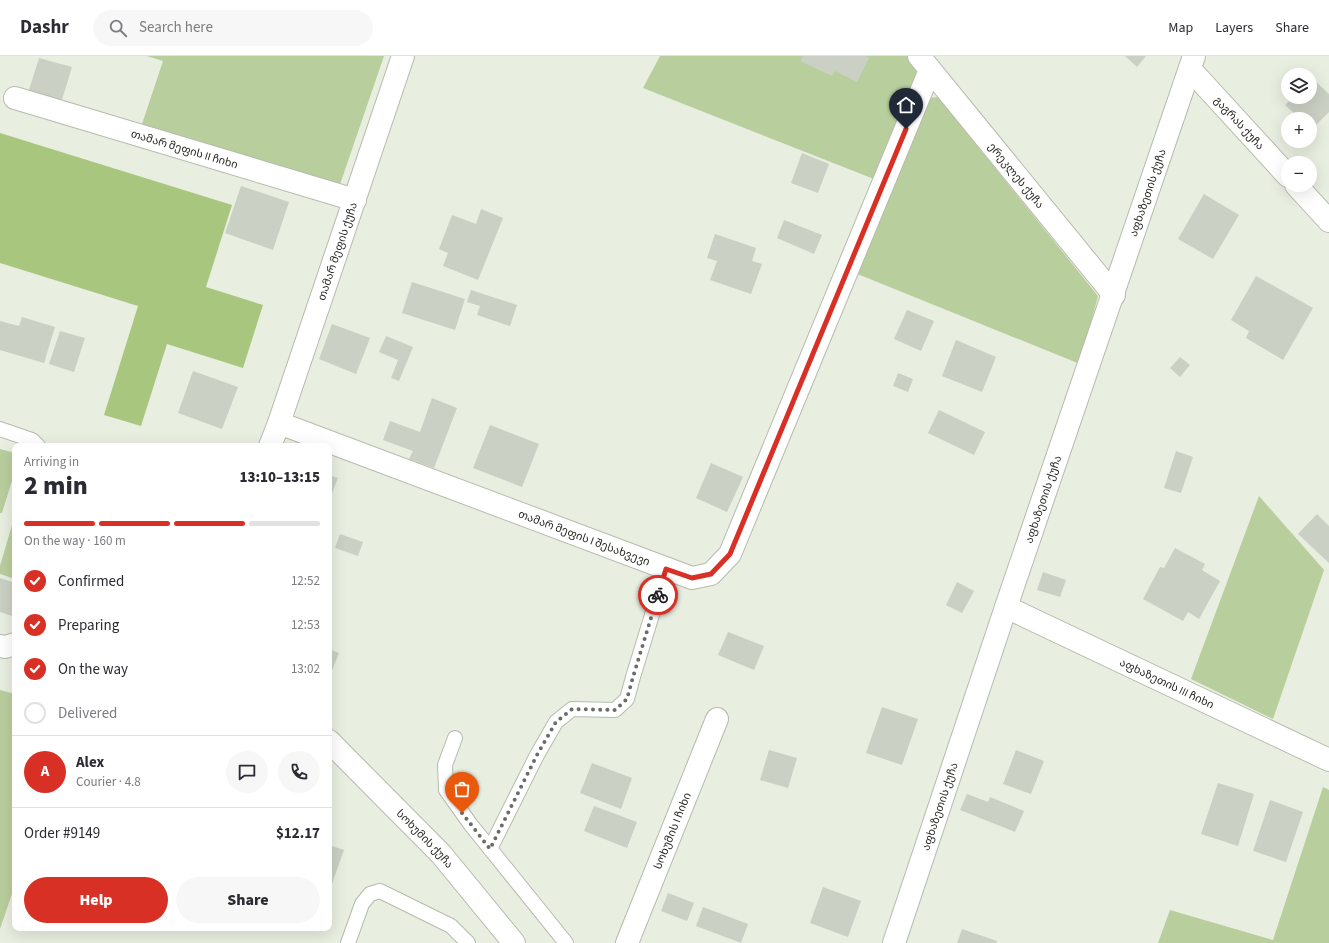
<!DOCTYPE html>
<html lang="en">
<head>
<meta charset="utf-8">
<style>
  body { margin:0; font-family:"Source Sans 3","Noto Sans Georgian",sans-serif; background:#f7f7f7; color:#2b2b33; height:100vh; display:flex; flex-direction:column; font-size:15px; white-space:nowrap }
  * { box-sizing:border-box; margin:0 }
  p { font-size:13px; color:#7c7c81 }
  .icon { flex:none; width:22px; height:22px; fill:none; stroke:currentColor; stroke-width:2; stroke-linecap:round; stroke-linejoin:round }
  .map { position:relative; flex:1; overflow:hidden }
  .sheet { position:absolute; left:12px; top:387px; width:320px; height:488px; display:flex; flex-direction:column; background:#fff; border-radius:8px; box-shadow:0 4px 16px #0002 }
  .sheet>* { flex:none }
  .controls { position:absolute; left:1281px; top:12px; display:grid; gap:8px }
  .controls a { display:grid; place-items:center; width:36px; height:36px; border-radius:50%; background:#fff; box-shadow:0 4px 16px #0002; font-size:20px }
  .pin { position:absolute; display:grid; place-items:center; width:34px; height:34px; color:#fff; margin:-41px -17px; border-radius:50% 50% 50% 0; rotate:-45deg; box-shadow:0 0 4px #0007 }
  .pin .icon { rotate:45deg }
  .courier { position:absolute; display:grid; place-items:center; width:40px; height:40px; margin:-20px; border:3px solid #d93025; border-radius:50%; background:#fff; color:#222; box-shadow:0 1px 5px #0007 }
  .head em { font-style:normal; font-weight:800 }
  .head div { display:flex; flex-direction:column-reverse }
  .head { display:flex; align-items:center; justify-content:space-between; height:68px; padding:0 12px }
  h1 { font-size:26px; font-weight:800; line-height:30px }
  .bar { display:grid; grid-template-columns:repeat(4,1fr); gap:6px 4px; align-content:center; height:48px; padding:0 12px }
  .bar i { height:5px; border-radius:3px; background:#e1e1e2 }
  .bar .current { background:#d93025 }
  .bar p { grid-column:span 4 }
  .line { display:flex; align-items:center; gap:10px; padding:0 12px; border-top:1px solid #e1e1e2 }
  .line div { flex:1 }
  .round { display:grid; place-items:center; flex:none; width:42px; height:42px; border-radius:21px; background:#f7f7f7 }
  ol { padding:0 12px; list-style:none }
  li { display:flex; align-items:center; gap:12px; height:44px }
  li p { margin-inline-start:auto }
  li .icon { padding:4px; border-radius:50%; background:#d93025; color:#fff; stroke-width:4 }
  li:last-child { color:#7c7c81 }
  li i { width:22px; height:22px; border:2px solid #e1e1e2; border-radius:50% }
  .button { display:flex; gap:8px; margin-top:auto; padding:8px 12px }
  .button a { flex:1; height:46px; border-radius:24px; background:#d93025; color:#fff; font-size:16px; font-weight:800; line-height:46px; text-align:center }
  .button a+a { background:#f7f7f7; color:#2b2b33 }
  header { display:flex; align-items:center; gap:24px; box-sizing:border-box; height:56px; padding:0 20px; background:#fff; border-bottom:1px solid #e1e1e2 }
  header strong { font-size:19px }
  nav { display:flex; gap:22px; margin-inline-start:auto; font-size:14px }
  .search { width:280px; height:36px; background:#f7f7f7; display:flex; align-items:center; gap:10px; box-sizing:border-box; padding:0 14px; border-radius:22px; color:#7c7c81; font-size:15px }
  .map>svg:first-child { display:block }
  .green { fill:#b9ce9d }
  .forest { fill:#a9c67e }
  .building { fill:#cad0c3 }
  .lines { fill:none; stroke-linecap:round; stroke-linejoin:round }
  .service-casing { stroke:#b5bbad; stroke-width:16 }
  .minor-casing { stroke:#b5bbad; stroke-width:24 }
  .tertiary-casing { stroke:#b5bbad; stroke-width:24 }
  .service { stroke:#fff; stroke-width:14 }
  .minor { stroke:#fff; stroke-width:22 }
  .tertiary { stroke:#fff; stroke-width:22 }
  .done { stroke:#6b6e66; stroke-width:4; stroke-dasharray:0 7.2 }
  .route { stroke:#d93025; stroke-width:5 }
  .labels { text-anchor:middle; dominant-baseline:central; stroke-width:3.5; stroke-linejoin:round; paint-order:stroke }
  .street-label { font-size:11px; fill:#272924; stroke:#f5fbed }
</style>
</head>
<body>
<header>
<strong>Dashr</strong>
<div class="search"><svg class="icon" aria-label="search" viewBox="0 0 24 24"><circle cx="10" cy="10" r="6"/><path d="M15 15l6 6"/></svg>Search here</div>
<nav><a>Map</a><a>Layers</a><a>Share</a></nav>
</header>
<div class="map">
<svg width="1329" height="887" viewBox="0 0 1329 887">
  <rect width="100%" height="100%" fill="#e8eee0"/>
  <!-- green -->
  <path class="green" d="M147 0H384L334 146 137 83 163 5Z
    M660 0H911L921 12 874 123 643 32Z
    M938 41 1098 240 1080 308 855 217 928 42Z
    M0 393 15 397V415L2 457H0Z
    M1259 440 1324 514 1273 663 1191 623Z
    M15 459V523L0 518V510Z
    M0 634 15 638V829L0 873Z
    M1323 731 1329 734V887H1158L1170 854 1273 884Z"/>
  <!-- forest -->
  <path class="forest" d="M0 77 232 149 206 231 263 249 243 312 167 288 141 370 104 359 138 250 0 207Z"/>
  <!-- building -->
  <path class="building" d="M803 0H866L869 2 857 26 835 15 832 20 800 5Z
    M1125 0H1146L1137 11Z
    M39 2 72 11 61 47 28 37Z
    M1312 22 1329 38V56L1311 74 1310 73V63H1300L1285 49 1293 41H1310V24Z
    M802 97 829 108 818 137 791 127Z
    M241 130 289 146 273 194 225 177Z
    M1204 138 1239 159 1213 203 1178 183Z
    M481 153 503 162 478 224 443 210 448 197 439 193 452 159 476 168Z
    M784 164 822 179 814 198 777 182Z
    M715 178 756 192 752 205 762 208 751 238 710 224 717 205 707 202Z
    M1256 220 1313 252 1283 304 1246 282 1249 275 1231 264Z
    M412 226 465 243 455 274 402 257Z
    M471 234 517 249 510 270 477 259 480 250 467 246Z
    M907 254 934 265 921 295 894 283Z
    M22 261 55 271 44 307 0 294V265L19 270Z
    M332 268 370 282 356 318 319 303Z
    M60 275 85 282 74 316 49 308Z
    M386 280 413 291 399 325 391 322 398 304 379 296Z
    M956 284 996 301 982 336 942 320Z
    M1180 301 1190 309 1180 321 1170 312Z
    M193 315 238 331 222 373 178 357Z
    M898 317 913 323 908 336 893 330Z
    M432 342 457 352 434 412 409 403 413 395 383 384 390 365 420 376Z
    M939 354 985 376 974 399 928 377Z
    M490 369 539 388 522 431 473 412Z
    M1176 395 1193 401 1181 437 1164 432Z
    M711 407 743 421 727 456 696 442Z
    M329 419 338 422 329 445Z
    M1317 458 1329 470V507L1298 478Z
    M340 478 363 486 358 500 335 492Z
    M1175 492 1205 508 1202 514 1220 525 1199 563 1188 556 1183 565 1143 543 1160 511 1164 512Z
    M1043 516 1066 524 1060 541 1037 534Z
    M0 522 15 527V561L0 556Z
    M957 526 974 535 962 557 946 549Z
    M728 576 764 590 754 614 718 599Z
    M329 593 339 597 329 622Z
    M882 651 918 663 902 709 866 697Z
    M769 694 797 702 788 732 760 724Z
    M1016 694 1044 705 1031 738 1003 728Z
    M592 707 632 722 621 753 580 737Z
    M1218 727 1254 738 1238 790 1201 778Z
    M967 738 988 746 990 741 1024 755 1015 776 960 754Z
    M1270 744 1303 756 1286 806 1253 795Z
    M594 750 637 766 627 792 584 775Z
    M329 789 344 794 329 836Z
    M823 831 861 845 848 881 810 867Z
    M668 837 694 847 687 865 661 855Z
    M703 851 748 868 741 887 696 870Z
    M962 873 997 885 996 887H957Z"/>
  <g class="lines">
    <defs>
      <path id="service" d="M0 373 32 384 38 390
        M455 682 445 709 446 734 471 769 566 887
        M490 793 537 699 556 666 572 653 615 654 627 643 633 621 666 513
        M348 887 362 848 370 838 380 835 451 870 468 887"/>
      <g id="minor">
        <path id="s1" d="M919 0 1114 239"/>
        <path id="s2" d="M1190 13 1288 120"/>
        <path id="s3" d="M15 42 355 144"/>
        <path d="M1296 129 1329 165"/>
        <path id="s4" d="M279 367 692 522 711 518 730 498 930 14"/>
        <path id="s5" d="M270 390 279 367 403 0"/>
        <path id="s6" d="M1006 551 1329 704"/>
        <path d="M0 590 5 591 15 588"/>
        <path id="s7" d="M329 685 441 798 514 887"/>
        <path id="s8" d="M627 887 717 663"/>
      </g>
      <g id="tertiary">
        <path id="s9" d="M894 887 1006 551 1194 0"/>
      </g>
    </defs>
    <!-- service casing -->
    <use href="#service" class="service-casing"/>
    <!-- minor casing -->
    <use href="#minor" class="minor-casing"/>
    <!-- tertiary casing -->
    <use href="#tertiary" class="tertiary-casing"/>
    <!-- service -->
    <use href="#service" class="service"/>
    <!-- minor -->
    <use href="#minor" class="minor"/>
    <!-- tertiary -->
    <use href="#tertiary" class="tertiary"/>
  </g>
  <g class="lines">
    <!-- done -->
    <path class="done" d="M462 757 490 793 537 699 556 666 572 653 615 654 627 643 633 621 658 539"/>
    <!-- route -->
    <path class="route" d="M658 539 666 513 692 522 711 518 730 498 906 73"/>
  </g>
  <g class="labels">
    <!-- street labels -->
    <g class="street-label">
      <text stroke="none"><textPath href="#s2" startOffset="73">გაგრას ქუჩა</textPath></text>
      <text stroke="none"><textPath href="#s3" startOffset="177">თამარ მეფის II ჩიხი</textPath></text>
      <text stroke="none"><textPath href="#s1" startOffset="154">ერეკლეს ქუჩა</textPath></text>
      <text stroke="none"><textPath href="#s9" startOffset="792">აფხაზეთის ქუჩა</textPath></text>
      <text stroke="none"><textPath href="#s5" startOffset="206">თამარ მეფის ქუჩა</textPath></text>
      <text stroke="none"><textPath href="#s9" startOffset="468">აფხაზეთის ქუჩა</textPath></text>
      <text stroke="none"><textPath href="#s4" startOffset="326">თამარ მეფის I შესახვევი</textPath></text>
      <text stroke="none"><textPath href="#s6" startOffset="178">აფხაზეთის III ჩიხი</textPath></text>
      <text stroke="none"><textPath href="#s9" startOffset="144">აფხაზეთის ქუჩა</textPath></text>
      <text stroke="none"><textPath href="#s8" startOffset="121">სოხუმის I ჩიხი</textPath></text>
      <text stroke="none"><textPath href="#s7" startOffset="137">სოხუმის ქუჩა</textPath></text>
    </g>
  </g>
</svg>
<div class="controls">
<a><svg class="icon" aria-label="layers" viewBox="0 0 24 24"><path d="M12 4l9 5-9 5-9-5zM3 14l9 5 9-5"/></svg></a>
<a>+</a>
<a>−</a>
</div>
<div class="pin" style="left:462px;top:757px;background:#ea580c"><svg class="icon" aria-label="bag" viewBox="0 0 24 24"><path d="M5 8h14l-1 12H6zM9 8a3 3 0 0 1 6 0"/></svg></div>
<div class="pin" style="left:906px;top:73px;background:#1f2937"><svg class="icon" aria-label="home" viewBox="0 0 24 24"><path d="M3 11l9-7 9 7M6 9v11h12V9"/></svg></div>
<div class="courier" style="left:658px;top:539px"><svg class="icon" aria-label="bike" viewBox="0 0 24 24"><circle cx="6" cy="16" r="4"/><circle cx="18" cy="16" r="4"/><path d="M6 16l4-8h5l3 8M10 8l3 8H6M13 5h3"/></svg></div>
<section class="sheet">
<div class="head"><div><h1>2 min</h1><p>Arriving in</p></div><em>13:10–13:15</em></div>
<div class="bar"><i class="current"></i><i class="current"></i><i class="current"></i><i></i><p>On the way · 160 m</p></div>
<ol>
<li><svg class="icon" aria-label="check" viewBox="0 0 24 24"><path d="M5 12l5 5 9-10"/></svg>Confirmed<p>12:52</p></li>
<li><svg class="icon" aria-label="check" viewBox="0 0 24 24"><path d="M5 12l5 5 9-10"/></svg>Preparing<p>12:53</p></li>
<li><svg class="icon" aria-label="check" viewBox="0 0 24 24"><path d="M5 12l5 5 9-10"/></svg>On the way<p>13:02</p></li>
<li><i></i>Delivered</li>
</ol>
<div class="line" style="height:72px"><b class="round" style="background:#d93025;color:#fff">A</b><div><b>Alex</b><p>Courier · 4.8</p></div><a class="round"><svg class="icon" aria-label="chat" viewBox="0 0 24 24"><path d="M4 5h16v11H9l-5 4z"/></svg></a><a class="round"><svg class="icon" aria-label="phone" viewBox="0 0 24 24"><path d="M5 4h4l2 5-3 2q2 4 5 5l2-3 5 2v4C11 20 4 13 5 4z"/></svg></a></div>
<div class="line" style="height:52px"><div>Order #9149</div><b>$12.17</b></div>
<div class="button"><a>Help</a><a>Share</a></div>
</section>
</div>
</body>
</html>
